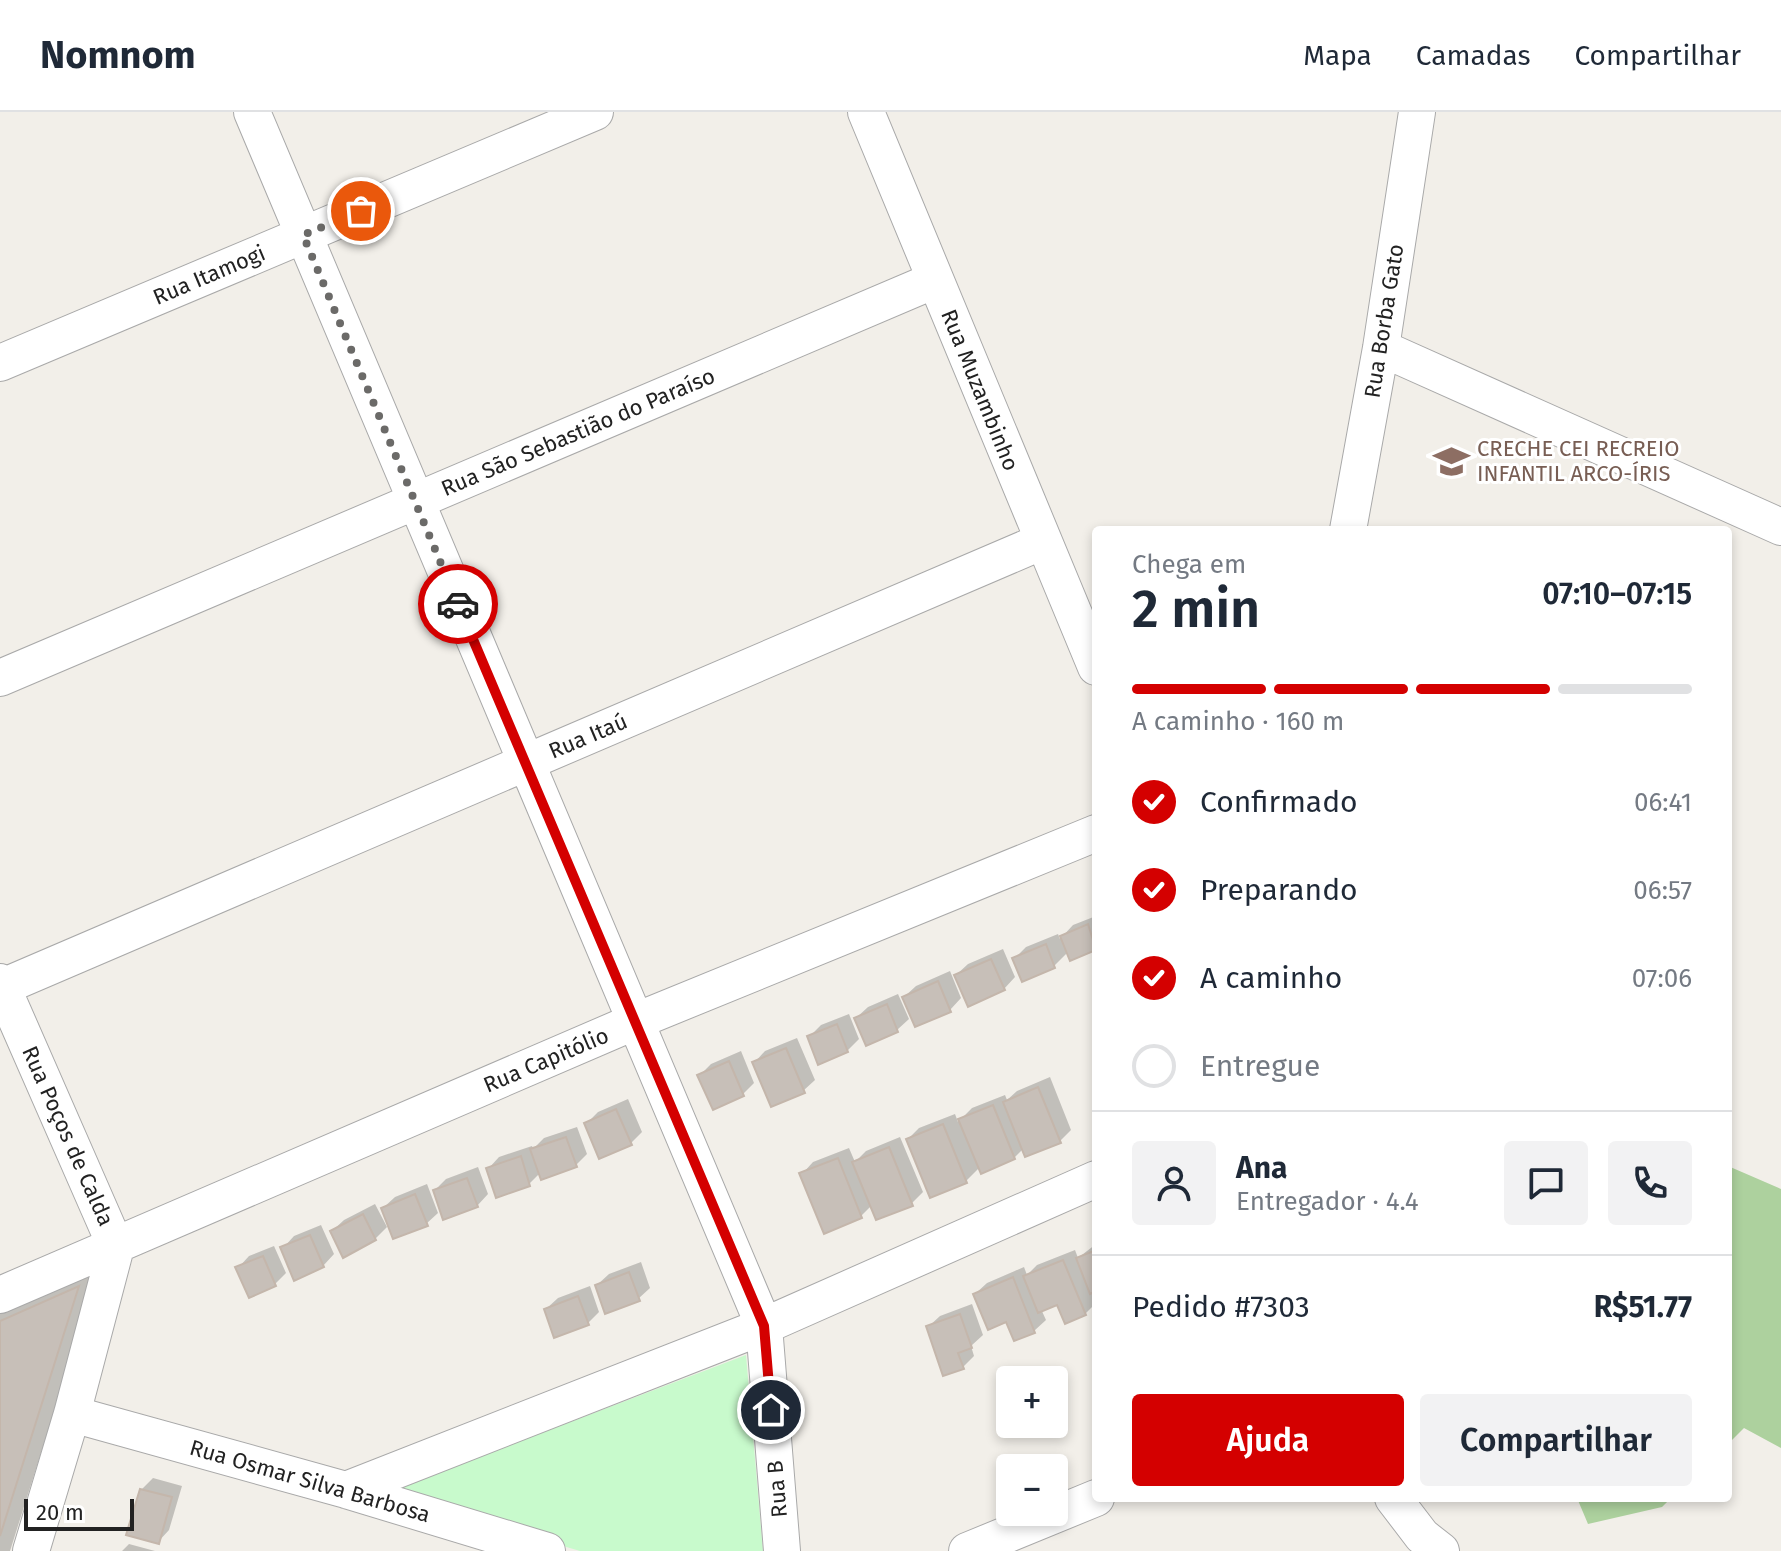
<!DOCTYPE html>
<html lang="pt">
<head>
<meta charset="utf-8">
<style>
  body { margin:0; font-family:"Fira Sans",sans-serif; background:#f2f2f3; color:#1f2937; height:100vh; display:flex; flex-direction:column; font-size:30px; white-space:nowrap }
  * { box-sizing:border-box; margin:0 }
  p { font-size:26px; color:#747a83 }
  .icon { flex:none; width:44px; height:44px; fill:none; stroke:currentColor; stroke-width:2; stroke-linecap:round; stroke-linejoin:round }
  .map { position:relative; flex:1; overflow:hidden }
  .panel { position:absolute; left:1092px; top:414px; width:640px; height:976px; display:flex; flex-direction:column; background:#fff; border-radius:8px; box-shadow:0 4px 12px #0003 }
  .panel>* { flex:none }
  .tools { position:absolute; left:996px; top:1254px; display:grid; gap:16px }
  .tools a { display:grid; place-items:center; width:72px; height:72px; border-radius:8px; background:#fff; box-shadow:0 4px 12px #0003; font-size:40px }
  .scale { position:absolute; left:24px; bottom:20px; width:110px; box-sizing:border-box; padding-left:8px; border:4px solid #222; border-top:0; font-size:22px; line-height:28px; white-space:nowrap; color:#222; -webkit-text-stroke:6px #fff; paint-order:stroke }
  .pin { position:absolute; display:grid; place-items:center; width:68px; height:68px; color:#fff; margin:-34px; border:4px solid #fff; border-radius:50%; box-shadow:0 2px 8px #0007 }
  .courier { position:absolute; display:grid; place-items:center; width:80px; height:80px; margin:-40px; border:6px solid #d40000; border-radius:50%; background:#fff; color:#222; box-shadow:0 2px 10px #0007 }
  .summary em { font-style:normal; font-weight:600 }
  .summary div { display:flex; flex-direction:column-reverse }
  .summary { display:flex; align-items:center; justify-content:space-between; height:136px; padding:0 40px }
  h1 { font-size:52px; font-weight:600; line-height:60px }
  .bar { display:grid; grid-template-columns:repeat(4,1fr); gap:12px 8px; align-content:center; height:96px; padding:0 40px }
  .bar i { height:10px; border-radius:6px; background:#e0e1e3 }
  .bar .on { background:#d40000 }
  .bar p { grid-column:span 4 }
  .line { display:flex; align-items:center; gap:20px; padding:0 40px; border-top:2px solid #e0e1e3 }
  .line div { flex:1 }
  .round { display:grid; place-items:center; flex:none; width:84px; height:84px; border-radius:8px; background:#f2f2f3 }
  ol { padding:0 40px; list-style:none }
  li { display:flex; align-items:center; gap:24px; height:88px }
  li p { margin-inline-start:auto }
  li .icon { padding:8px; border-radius:50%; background:#d40000; color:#fff; stroke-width:4 }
  li:last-child { color:#747a83 }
  li i { width:44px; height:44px; border:4px solid #e0e1e3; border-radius:50% }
  .action { display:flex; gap:16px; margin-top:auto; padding:16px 40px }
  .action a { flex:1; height:92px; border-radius:8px; background:#d40000; color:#fff; font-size:32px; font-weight:600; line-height:92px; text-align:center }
  .action a+a { background:#f2f2f3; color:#1f2937 }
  header { display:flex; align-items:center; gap:48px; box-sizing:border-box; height:112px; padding:0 40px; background:#fff; border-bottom:2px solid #e0e1e3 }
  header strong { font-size:38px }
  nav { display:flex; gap:44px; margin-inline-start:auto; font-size:28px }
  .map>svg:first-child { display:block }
  .forest { fill:#add19e }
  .park { fill:#c8facc }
  .shadow { fill:#0003 }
  .building { fill:#c7bfb8; stroke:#c4b6ab; stroke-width:2 }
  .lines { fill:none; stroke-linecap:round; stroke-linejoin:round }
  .minor-casing { stroke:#a9a9a9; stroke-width:38 }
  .minor { stroke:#fff; stroke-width:36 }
  .done { stroke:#6b6a68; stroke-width:8; stroke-dasharray:0 14.4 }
  .route { stroke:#d40000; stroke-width:10 }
  .labels { text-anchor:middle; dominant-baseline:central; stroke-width:6; stroke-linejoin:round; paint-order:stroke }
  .street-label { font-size:22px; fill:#222; stroke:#fff }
  .education-label { font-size:22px; fill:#785e54; stroke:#fff; text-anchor:start }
</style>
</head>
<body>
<header>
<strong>Nomnom</strong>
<nav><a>Mapa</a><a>Camadas</a><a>Compartilhar</a></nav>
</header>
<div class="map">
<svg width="1781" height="1439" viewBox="0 0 1781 1439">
  <rect width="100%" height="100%" fill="#f2efe9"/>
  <!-- forest -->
  <path class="forest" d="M1728 1054 1781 1077V1336L1744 1316 1728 1332Z
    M1577 1386H1671L1662 1395 1588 1412Z"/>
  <!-- park -->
  <path class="park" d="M746 1243 763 1439H580L384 1381Z"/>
  <!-- shadow -->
  <path class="shadow" d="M1096 804V836L1071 846 1068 840 1054 854 1015 846 1026 835 1058 822 1060 827 1073 813Z
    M1003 837 1015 865 1004 877 956 863 968 852Z
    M950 859 961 886 950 898 904 885 916 874Z
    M898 882 909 907 897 918 856 906 868 895Z
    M849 902 859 927 847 939 810 924 821 913Z
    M797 926 815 968 803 979 754 951 765 939Z
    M741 939 754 971 743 982 700 963 711 952Z
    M1050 965 1071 1018 1060 1029 1024 1036 1014 1046 980 1055 966 1069 908 1027 919 1016 955 1002 958 1010 972 996 1005 983 1007 988 1017 979Z
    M628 987 642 1020 631 1031 586 1012 598 1000Z
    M577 1015 587 1042 576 1053 541 1060 529 1072 488 1057 499 1045 532 1034 533 1037 544 1026Z
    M900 1025 923 1080 911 1092 872 1093 861 1104 802 1062 813 1050 849 1036 855 1050 866 1039Z
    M478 1055 488 1082 477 1094 435 1078 446 1067Z
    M427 1072 438 1101 426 1112 383 1096 395 1085Z
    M375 1092 387 1115 375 1127 332 1119 344 1108Z
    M321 1113 334 1142 323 1154 283 1136 294 1124Z
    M1096 1132V1177L1092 1179 1096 1191 1085 1202 1058 1190 1041 1197 1046 1208 1034 1219 1007 1208 975 1182 987 1171 1024 1155 1027 1163 1037 1153 1075 1138 1078 1146Z
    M274 1134 286 1161 274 1173 238 1156 249 1144Z
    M641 1150 650 1176 638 1187 597 1173 609 1162Z
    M100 1154 10 1439H0V1198Z
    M590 1174 599 1200 588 1211 546 1197 558 1186Z
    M972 1192 983 1223 971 1234 974 1244 963 1255 928 1215 940 1204Z
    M153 1366 182 1374 169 1418 158 1430 141 1378Z
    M129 1432 155 1439H122Z"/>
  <!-- building -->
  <path class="building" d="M1088 812 1096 838 1070 849 1060 824Z
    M1046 832 1055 856 1022 870 1012 846Z
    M991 847 1005 878 968 895 954 863Z
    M938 869 951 900 915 915 902 885Z
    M887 892 898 920 866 934 854 906Z
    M837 912 848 940 818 953 807 924Z
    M786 936 805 981 771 995 752 950Z
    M729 949 744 984 713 998 697 963Z
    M1038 975 1061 1031 1025 1045 1003 990Z
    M993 993 1015 1047 981 1062 958 1007Z
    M616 997 632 1033 599 1047 584 1011Z
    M943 1012 967 1071 930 1086 906 1027Z
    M566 1025 577 1055 541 1068 530 1037Z
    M889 1035 913 1094 876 1108 852 1050Z
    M521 1044 530 1074 496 1086 486 1056Z
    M838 1046 862 1106 824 1122 799 1061Z
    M467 1066 478 1095 443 1108 433 1078Z
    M415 1082 428 1114 393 1127 381 1096Z
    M363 1102 376 1128 343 1146 330 1119Z
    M310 1123 324 1155 294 1169 280 1135Z
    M1096 1138V1179L1090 1182 1076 1146Z
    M263 1144 276 1174 249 1186 235 1155Z
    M1063 1148 1086 1203 1065 1212 1057 1193 1038 1201 1023 1164Z
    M629 1160 640 1189 605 1202 595 1173Z
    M1013 1165 1035 1221 1014 1229 1006 1210 988 1218 973 1182Z
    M79 1174 0 1424V1209Z
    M578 1184 589 1213 554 1226 544 1197Z
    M960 1202 972 1236 958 1241 964 1257 943 1264 926 1214Z
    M140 1377 172 1385 159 1432 126 1423Z"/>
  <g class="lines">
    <defs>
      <path id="minor" d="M252 0 764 1214 782 1439
        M866 0 1096 555
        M1381 236 1781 415
        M0 251 595 0
        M1348 418 1381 236 1417 0
        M0 566 935 168
        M0 870 116 1135
        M0 876 1043 429
        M0 1183 636 909 1096 721
        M72 1302 346 1378 547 1439
        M346 1378 764 1214 1096 1067
        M1393 1386 1422 1424 1441 1439
        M31 1439 72 1302 116 1135
        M967 1439 1096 1386"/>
    </defs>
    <!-- minor casing -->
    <use href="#minor" class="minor-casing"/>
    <!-- minor -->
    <use href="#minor" class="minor"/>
  </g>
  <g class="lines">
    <!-- done -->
    <path class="done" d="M361 99 303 123 458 492"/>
    <!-- route -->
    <path class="route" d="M458 492 764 1214 771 1298"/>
  </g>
  <!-- icons -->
  <defs>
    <symbol id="school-bare" viewBox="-9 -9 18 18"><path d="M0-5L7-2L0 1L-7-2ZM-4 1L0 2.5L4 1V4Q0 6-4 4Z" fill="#8d6e63" stroke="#fff" stroke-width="2.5" paint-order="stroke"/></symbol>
  </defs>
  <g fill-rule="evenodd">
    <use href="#school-bare" x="1426" y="324" width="51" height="51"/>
  </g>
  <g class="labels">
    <!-- street labels -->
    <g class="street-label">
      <text transform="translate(209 163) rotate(-23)">Rua Itamogi</text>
      <text transform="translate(1384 209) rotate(-81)">Rua Borba Gato</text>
      <text transform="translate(980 278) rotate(68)">Rua Muzambinho</text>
      <text transform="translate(578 320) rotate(-23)">Rua São Sebastião do Paraíso</text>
      <text transform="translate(588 624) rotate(-23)">Rua Itaú</text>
      <text transform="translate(546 948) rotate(-23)">Rua Capitólio</text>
      <text transform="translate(68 1024) rotate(66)">Rua Poços de Calda</text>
      <text transform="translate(310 1369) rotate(16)">Rua Osmar Silva Barbosa</text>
      <text transform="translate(777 1377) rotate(-95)">Rua B</text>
    </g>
    <!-- education labels -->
    <g class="education-label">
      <text x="1477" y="336">CRECHE CEI RECREIO<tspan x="1477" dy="25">INFANTIL ARCO-ÍRIS</tspan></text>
    </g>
  </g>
</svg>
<div class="tools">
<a>+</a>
<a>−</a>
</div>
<div class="scale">20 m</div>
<div class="pin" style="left:361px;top:99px;background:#ea580c"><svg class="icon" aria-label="bag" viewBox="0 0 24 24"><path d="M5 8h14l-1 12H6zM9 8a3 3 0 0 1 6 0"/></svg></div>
<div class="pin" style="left:771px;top:1298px;background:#1f2937"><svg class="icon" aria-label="home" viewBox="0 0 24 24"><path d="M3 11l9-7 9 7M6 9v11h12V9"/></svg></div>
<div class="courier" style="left:458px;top:492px"><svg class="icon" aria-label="car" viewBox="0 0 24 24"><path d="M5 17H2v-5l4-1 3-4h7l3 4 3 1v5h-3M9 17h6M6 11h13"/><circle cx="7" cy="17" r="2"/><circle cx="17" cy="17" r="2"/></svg></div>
<section class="panel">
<div class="summary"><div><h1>2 min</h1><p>Chega em</p></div><em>07:10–07:15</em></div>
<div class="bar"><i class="on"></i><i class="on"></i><i class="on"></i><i></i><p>A caminho · 160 m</p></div>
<ol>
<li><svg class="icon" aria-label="check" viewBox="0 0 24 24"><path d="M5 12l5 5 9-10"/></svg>Confirmado<p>06:41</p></li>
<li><svg class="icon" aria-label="check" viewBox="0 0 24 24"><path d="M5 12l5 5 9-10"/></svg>Preparando<p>06:57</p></li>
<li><svg class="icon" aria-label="check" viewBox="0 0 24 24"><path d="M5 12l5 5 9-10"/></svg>A caminho<p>07:06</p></li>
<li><i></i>Entregue</li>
</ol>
<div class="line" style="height:144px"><a class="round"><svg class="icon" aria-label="person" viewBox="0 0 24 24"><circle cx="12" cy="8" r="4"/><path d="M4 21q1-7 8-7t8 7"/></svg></a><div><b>Ana</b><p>Entregador · 4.4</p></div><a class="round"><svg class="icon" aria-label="chat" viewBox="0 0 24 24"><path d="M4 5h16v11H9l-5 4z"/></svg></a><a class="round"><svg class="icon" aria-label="phone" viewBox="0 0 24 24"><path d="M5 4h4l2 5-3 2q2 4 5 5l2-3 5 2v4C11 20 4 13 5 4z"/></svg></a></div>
<div class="line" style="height:104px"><div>Pedido #7303</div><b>R$51.77</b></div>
<div class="action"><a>Ajuda</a><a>Compartilhar</a></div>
</section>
</div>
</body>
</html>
